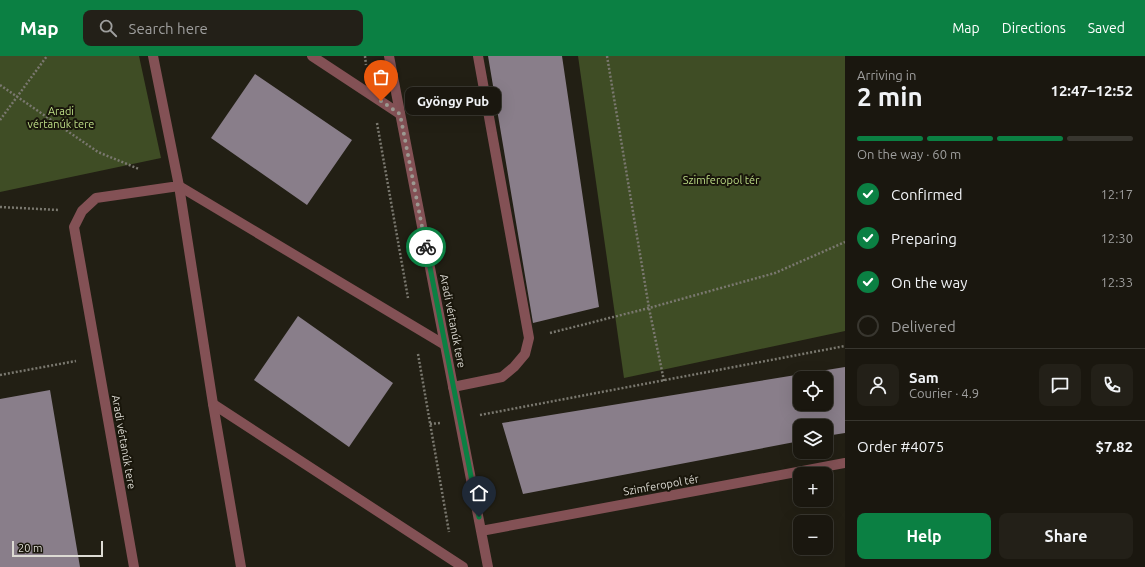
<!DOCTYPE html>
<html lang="en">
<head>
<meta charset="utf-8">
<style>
  body { margin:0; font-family:Ubuntu,sans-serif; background:#232018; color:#f1f3f6; height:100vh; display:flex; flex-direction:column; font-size:15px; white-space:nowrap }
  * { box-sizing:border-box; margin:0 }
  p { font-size:13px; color:#9f9f9e }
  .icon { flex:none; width:22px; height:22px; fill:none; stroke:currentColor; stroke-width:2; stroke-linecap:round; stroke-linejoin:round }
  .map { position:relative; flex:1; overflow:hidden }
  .details { display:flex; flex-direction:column; background:#1a170f; width:300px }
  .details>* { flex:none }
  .tools { position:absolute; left:793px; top:315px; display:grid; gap:8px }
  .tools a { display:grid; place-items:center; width:40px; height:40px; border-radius:8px; background:#1a170f; box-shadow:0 4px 16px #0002,0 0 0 1px #38362f; font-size:20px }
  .scale { position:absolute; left:12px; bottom:10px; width:91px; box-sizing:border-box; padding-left:4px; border:2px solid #dddbd4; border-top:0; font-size:11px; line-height:14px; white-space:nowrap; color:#dddbd4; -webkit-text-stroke:3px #19160b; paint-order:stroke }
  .pin { position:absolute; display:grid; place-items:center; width:34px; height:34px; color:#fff; margin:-41px -17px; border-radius:50% 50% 50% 0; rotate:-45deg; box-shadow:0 0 4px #0007 }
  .pin .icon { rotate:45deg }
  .courier { position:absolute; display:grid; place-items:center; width:40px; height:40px; margin:-20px; border:3px solid #0b8043; border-radius:50%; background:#fff; color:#222; box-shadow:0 1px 5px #0007 }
  .bubble { position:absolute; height:28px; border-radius:8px; background:#1a170f; box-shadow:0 4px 16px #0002,0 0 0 1px #38362f; font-size:13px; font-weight:600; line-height:28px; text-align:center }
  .summary em { font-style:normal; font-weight:600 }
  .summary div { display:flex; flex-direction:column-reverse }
  .summary { display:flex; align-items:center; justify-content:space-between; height:68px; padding:0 12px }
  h1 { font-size:26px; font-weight:600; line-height:30px }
  .bar { display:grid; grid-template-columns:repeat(4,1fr); gap:6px 4px; align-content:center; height:48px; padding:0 12px }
  .bar i { height:5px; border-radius:3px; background:#38362f }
  .bar .selected { background:#0b8043 }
  .bar p { grid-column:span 4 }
  .line { display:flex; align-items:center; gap:10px; padding:0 12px; border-top:1px solid #38362f }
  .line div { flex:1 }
  .round { display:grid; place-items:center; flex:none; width:42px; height:42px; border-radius:8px; background:#232018 }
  ol { padding:0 12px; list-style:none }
  li { display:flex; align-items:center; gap:12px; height:44px }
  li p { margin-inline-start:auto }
  li .icon { padding:4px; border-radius:50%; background:#0b8043; color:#fff; stroke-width:4 }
  li:last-child { color:#9f9f9e }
  li i { width:22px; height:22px; border:2px solid #38362f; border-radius:50% }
  .cta { display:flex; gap:8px; margin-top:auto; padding:8px 12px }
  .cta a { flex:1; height:46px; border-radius:8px; background:#0b8043; color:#fff; font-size:16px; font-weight:600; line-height:46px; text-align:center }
  .cta a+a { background:#232018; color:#f1f3f6 }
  header { display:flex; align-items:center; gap:24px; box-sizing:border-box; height:56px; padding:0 20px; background:#0b8043; color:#fff }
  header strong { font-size:19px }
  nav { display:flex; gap:22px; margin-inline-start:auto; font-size:14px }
  .search { width:280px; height:36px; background:#232018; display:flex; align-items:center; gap:10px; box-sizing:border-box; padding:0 14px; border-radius:8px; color:#9f9f9e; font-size:15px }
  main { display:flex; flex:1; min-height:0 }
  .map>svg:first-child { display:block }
  .green { fill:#3f4d25 }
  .building { fill:#897e8a; fill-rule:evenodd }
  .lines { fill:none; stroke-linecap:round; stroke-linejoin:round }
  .path { stroke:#7a786f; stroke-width:2.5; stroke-dasharray:2 2; stroke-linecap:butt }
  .lane { stroke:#835155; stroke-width:10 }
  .street { stroke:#835155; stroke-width:10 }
  .done { stroke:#9c9991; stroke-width:4; stroke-dasharray:0 7.2 }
  .route { stroke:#0b8043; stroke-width:5 }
  .labels { text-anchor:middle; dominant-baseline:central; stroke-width:4; stroke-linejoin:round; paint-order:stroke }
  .park-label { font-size:11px; fill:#bddd86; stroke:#19160b }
  .street-label { font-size:11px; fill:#dddbd4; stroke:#19160b }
</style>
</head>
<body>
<header>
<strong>Map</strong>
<div class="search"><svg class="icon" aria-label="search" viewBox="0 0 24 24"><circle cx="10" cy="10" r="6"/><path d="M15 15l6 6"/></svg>Search here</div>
<nav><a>Map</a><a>Directions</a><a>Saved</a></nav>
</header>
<main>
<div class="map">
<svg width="845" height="511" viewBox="0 0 845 511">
  <rect width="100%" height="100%" fill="#221f14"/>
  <!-- green -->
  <path class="green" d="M0 0H139L161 102 0 136Z
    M578 0H845V275L624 322Z"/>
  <!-- building -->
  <path class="building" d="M488 0H562L599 251 533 267Z
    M255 18 352 84 307 149 211 82Z
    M298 260 393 327 349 391 254 324Z
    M845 311V377L826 380V370H800V385L523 438 502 367ZM800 322H826V348H800Z
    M50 334 80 511H0V343Z"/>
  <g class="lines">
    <!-- path -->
    <path class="path" d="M365 0 366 9
      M607 0 649 252 664 325
      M0 29 98 96 139 113
      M0 64 47 0
      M377 67 408 242
      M0 151 59 154
      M550 277 649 252 775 217 845 186
      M418 298 449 476
      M0 319 76 305
      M480 359 845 290
      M430 368 440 367"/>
    <!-- lane -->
    <path class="lane" d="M312 0 400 58
      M179 130 445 289
      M453 331 502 321 514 311 525 298 529 282 478 0
      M213 348 463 511"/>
    <!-- street -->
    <path class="street" d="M153 0 179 130 213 348 241 511
      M389 0 488 511
      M481 475 845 407
      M134 511 74 171 82 155 96 142 179 130"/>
  </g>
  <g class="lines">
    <!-- done -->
    <path class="done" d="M381 45 400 58 426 191"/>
    <!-- route -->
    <path class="route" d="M426 191 479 461"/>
  </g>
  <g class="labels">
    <!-- park labels -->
    <g class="park-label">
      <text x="61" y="55">Aradi<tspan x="61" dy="13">vértanúk tere</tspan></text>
      <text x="721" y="124">Szimferopol tér</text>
    </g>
    <!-- street labels -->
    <g class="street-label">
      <text transform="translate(453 265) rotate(79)">Aradi vértanúk tere</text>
      <text transform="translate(124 386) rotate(80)">Aradi vértanúk tere</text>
      <text transform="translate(661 429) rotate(-10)">Szimferopol tér</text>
    </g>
  </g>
</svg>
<div class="tools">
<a><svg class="icon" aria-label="locate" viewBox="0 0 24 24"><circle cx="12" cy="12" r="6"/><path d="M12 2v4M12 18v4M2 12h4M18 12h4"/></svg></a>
<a><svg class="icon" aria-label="layers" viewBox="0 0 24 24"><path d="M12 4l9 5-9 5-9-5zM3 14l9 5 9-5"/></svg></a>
<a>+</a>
<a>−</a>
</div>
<div class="scale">20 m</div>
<div class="pin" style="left:381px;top:45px;background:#ea580c"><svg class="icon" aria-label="bag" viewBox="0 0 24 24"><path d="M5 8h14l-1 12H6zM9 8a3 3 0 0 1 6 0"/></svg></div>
<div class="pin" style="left:479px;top:461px;background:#1f2937"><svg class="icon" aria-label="home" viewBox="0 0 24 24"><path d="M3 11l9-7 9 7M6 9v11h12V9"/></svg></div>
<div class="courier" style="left:426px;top:191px"><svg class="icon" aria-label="bike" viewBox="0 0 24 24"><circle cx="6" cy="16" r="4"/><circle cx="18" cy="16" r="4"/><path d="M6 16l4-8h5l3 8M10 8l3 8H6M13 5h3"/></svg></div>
<div class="bubble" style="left:405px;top:31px;width:96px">Gyöngy Pub</div>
</div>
<section class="details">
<div class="summary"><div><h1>2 min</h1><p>Arriving in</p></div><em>12:47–12:52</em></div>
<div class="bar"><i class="selected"></i><i class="selected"></i><i class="selected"></i><i></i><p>On the way · 60 m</p></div>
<ol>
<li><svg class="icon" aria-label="check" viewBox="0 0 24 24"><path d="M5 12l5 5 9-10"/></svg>Confirmed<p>12:17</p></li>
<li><svg class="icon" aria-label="check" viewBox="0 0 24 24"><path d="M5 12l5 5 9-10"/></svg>Preparing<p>12:30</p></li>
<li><svg class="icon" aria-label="check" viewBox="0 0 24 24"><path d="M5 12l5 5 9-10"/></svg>On the way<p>12:33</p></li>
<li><i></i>Delivered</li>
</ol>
<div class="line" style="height:72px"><a class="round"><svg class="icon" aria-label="person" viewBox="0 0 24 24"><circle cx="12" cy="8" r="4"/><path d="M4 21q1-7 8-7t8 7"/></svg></a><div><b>Sam</b><p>Courier · 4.9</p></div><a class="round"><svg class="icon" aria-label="chat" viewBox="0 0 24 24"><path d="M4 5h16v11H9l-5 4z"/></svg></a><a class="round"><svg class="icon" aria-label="phone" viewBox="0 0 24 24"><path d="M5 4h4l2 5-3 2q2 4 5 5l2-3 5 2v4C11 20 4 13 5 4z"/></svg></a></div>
<div class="line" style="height:52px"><div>Order #4075</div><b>$7.82</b></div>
<div class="cta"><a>Help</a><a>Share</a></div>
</section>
</main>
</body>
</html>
